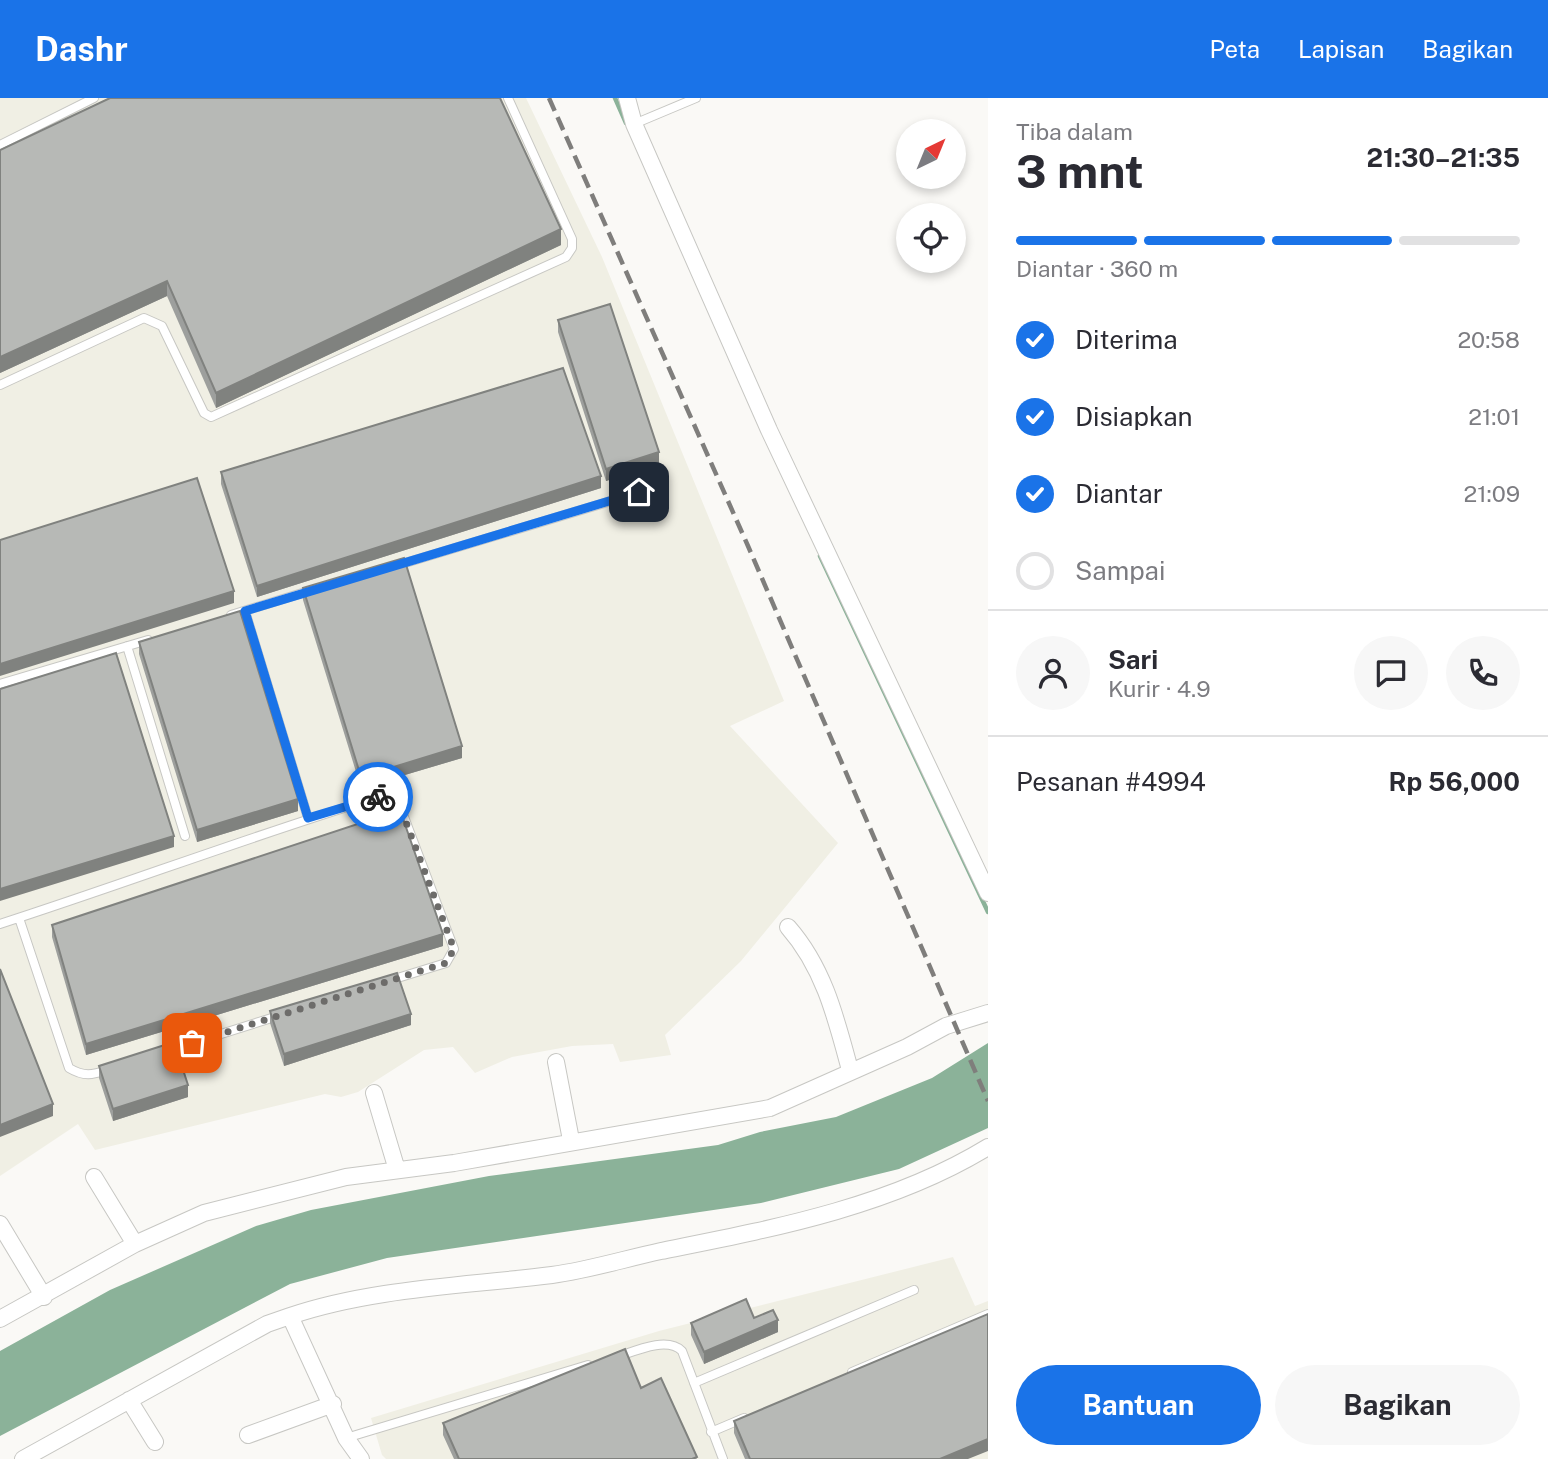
<!DOCTYPE html>
<html lang="id">
<head>
<meta charset="utf-8">
<style>
  body { margin:0; font-family:"Public Sans",sans-serif; background:#f7f7f7; color:#2b2b33; height:100vh; display:flex; flex-direction:column; font-size:26px; white-space:nowrap }
  * { box-sizing:border-box; margin:0 }
  p { font-size:23px; color:#7c7c81 }
  .icon { flex:none; width:38px; height:38px; fill:none; stroke:currentColor; stroke-width:2; stroke-linecap:round; stroke-linejoin:round }
  .map { position:relative; flex:1; overflow:hidden }
  .sheet { display:flex; flex-direction:column; background:#fff; width:560px }
  .sheet>* { flex:none }
  .needle { width:46px; rotate:43deg }
  .controls { position:absolute; left:896px; top:21px; display:grid; gap:14px }
  .controls a { display:grid; place-items:center; width:70px; height:70px; border-radius:50%; background:#fff; box-shadow:0 4px 10px #0003; font-size:35px }
  .pin { position:absolute; display:grid; place-items:center; width:60px; height:60px; color:#fff; margin:-30px; border-radius:14px; box-shadow:0 4px 10px #0006 }
  .courier { position:absolute; display:grid; place-items:center; width:70px; height:70px; margin:-35px; border:5px solid #1a73e8; border-radius:50%; background:#fff; color:#222; box-shadow:0 2px 9px #0007 }
  .overview em { font-style:normal; font-weight:700 }
  .overview div { display:flex; flex-direction:column-reverse }
  .overview { display:flex; align-items:center; justify-content:space-between; height:119px; padding:0 28px }
  h1 { font-size:46px; font-weight:700; line-height:52px }
  .bar { display:grid; grid-template-columns:repeat(4,1fr); gap:10px 7px; align-content:center; height:84px; padding:0 28px }
  .bar i { height:9px; border-radius:5px; background:#e1e1e2 }
  .bar .on { background:#1a73e8 }
  .bar p { grid-column:span 4 }
  .line { display:flex; align-items:center; gap:18px; padding:0 28px; border-top:2px solid #e1e1e2 }
  .line div { flex:1 }
  .round { display:grid; place-items:center; flex:none; width:74px; height:74px; border-radius:37px; background:#f7f7f7 }
  ol { padding:0 28px; list-style:none }
  li { display:flex; align-items:center; gap:21px; height:77px }
  li p { margin-inline-start:auto }
  li .icon { padding:7px; border-radius:50%; background:#1a73e8; color:#fff; stroke-width:4 }
  li:last-child { color:#7c7c81 }
  li i { width:38px; height:38px; border:4px solid #e1e1e2; border-radius:50% }
  .cta { display:flex; gap:14px; margin-top:auto; padding:14px 28px }
  .cta a { flex:1; height:80px; border-radius:42px; background:#1a73e8; color:#fff; font-size:28px; font-weight:700; line-height:80px; text-align:center }
  .cta a+a { background:#f7f7f7; color:#2b2b33 }
  header { display:flex; align-items:center; gap:42px; box-sizing:border-box; height:98px; padding:0 35px; background:#1a73e8; color:#fff }
  header strong { font-size:33px }
  nav { display:flex; gap:38px; margin-inline-start:auto; font-size:24px }
  main { display:flex; flex:1; min-height:0 }
  .map>svg:first-child { display:block }
  .built { fill:#f0efe4 }
  .water { fill:#8bb299 }
  .lines { fill:none; stroke-linecap:round; stroke-linejoin:round }
  .stream { stroke:#8bb299; stroke-width:4.5 }
  .service-casing { stroke:#c7c7c3; stroke-width:10 }
  .minor-casing { stroke:#c7c7c3; stroke-width:18 }
  .service { stroke:#fff; stroke-width:8 }
  .minor { stroke:#fff; stroke-width:16 }
  .rail { stroke:#7f7e7c; stroke-width:4.5; stroke-dasharray:14 7; stroke-linecap:butt }
  .wall { fill:#9d9f9d }
  .shaded-wall { fill:#80827f }
  .building { fill:#b7b9b6; stroke:#80827f; stroke-width:2 }
  .done { stroke:#6d6c6a; stroke-width:7; stroke-dasharray:0 12.6 }
  .route { stroke:#1a73e8; stroke-width:9 }
</style>
</head>
<body>
<header>
<strong>Dashr</strong>
<nav><a>Peta</a><a>Lapisan</a><a>Bagikan</a></nav>
</header>
<main>
<div class="map">
<svg width="988" height="1361" viewBox="0 0 988 1361">
  <rect width="100%" height="100%" fill="#faf9f6"/>
  <!-- built -->
  <path class="built" d="M0 0H526L602 159 784 603 730 628 838 745 741 863 665 937 671 957 620 964 613 946 572 948 512 959 475 975 453 949 424 952 358 994 341 999 325 996 95 1052 78 1026 0 1078Z
    M953 1159 975 1208 988 1203V1361H386L382 1357 371 1320 659 1233Z"/>
  <!-- water -->
  <path class="water" d="M988 945V1030L899 1071 761 1105 387 1160 290 1186 0 1338V1253L110 1192 256 1128 311 1112 489 1078 718 1047 760 1034 836 1019 932 980Z"/>
  <g class="lines">
    <!-- stream -->
    <path class="stream" d="M615 0 626 25
      M820 458 988 814"/>
    <defs>
      <path id="service" d="M634 26 696 0
        M0 47 94 0
        M0 287 144 220 162 228 204 315 211 319 566 159 572 150V141L508 0
        M395 468 664 387
        M245 513 308 720
        M231 517 312 492
        M127 548 185 738
        M0 586 148 542
        M19 820 69 970C84 979 92 977 108 972
        M0 826C127 785 251 738 379 699H390L398 703 454 851 446 865 391 882
        M167 953 278 918
        M617 1259C635 1253 667 1238 682 1253L723 1361
        M852 1274 988 1216
        M694 1285 914 1192
        M711 1334 744 1320
        M346 1340 588 1267"/>
      <path id="minor" d="M627 0 634 26 769 332 988 795
        M788 829C824 870 836 920 850 972
        M556 964 571 1042
        M374 995 397 1072
        M94 1079 135 1146
        M0 1126 44 1199
        M290 1218C373 1190 465 1188 552 1177 589 1172 624 1161 661 1153 771 1131 890 1109 988 1049
        M0 1221 135 1146 204 1115 346 1079 454 1065 770 1010 907 949 946 928 988 915
        M129 1302 155 1344
        M248 1337 333 1306
        M23 1361 267 1226 290 1218 346 1340 361 1361"/>
    </defs>
    <!-- service casing -->
    <use href="#service" class="service-casing"/>
    <!-- minor casing -->
    <use href="#minor" class="minor-casing"/>
    <!-- service -->
    <use href="#service" class="service"/>
    <!-- minor -->
    <use href="#minor" class="minor"/>
    <!-- rail -->
    <path class="rail" d="M549 0 748 448 988 1003"/>
  </g>
  <!-- wall -->
  <path class="wall" d="M0 52 561 147 216 310 167 198 0 275Z
    M558 222 659 366 606 383 558 234Z
    M221 374 601 390 257 499 221 386Z
    M303 490 462 660 361 690 303 502Z
    M139 544 298 713 197 744 139 556Z
    M52 827 443 848 86 957 52 839Z
    M270 913 411 927 284 968 270 925Z
    M99 968 188 999 113 1023 99 980Z
    M754 1220 778 1234 704 1266 691 1237V1225Z
    M641 1290 697 1361H454L443 1337V1325Z
    M734 1323 968 1361H745L734 1335Z"/>
  <!-- shaded-wall -->
  <path class="shaded-wall" d="M561 131V147L216 310V295Z
    M167 183V198L0 275V259Z
    M659 354V366L606 383V371Z
    M601 378V390L257 499V488Z
    M234 493V505L0 578V566Z
    M462 648V660L361 690V679Z
    M298 701V713L197 744V732Z
    M174 738V749L0 803V791Z
    M443 836V848L86 957V946Z
    M411 916V927L284 968V956Z
    M188 987V999L113 1023V1011Z
    M53 1006V1018L0 1039V1027Z
    M778 1222V1234L704 1266V1254Z
    M988 1341V1353L968 1361H940Z"/>
  <!-- building -->
  <path class="building" d="M110 0H500L561 131 216 295 167 183 0 259V52Z
    M610 206 659 354 606 371 558 222Z
    M563 270 601 378 257 488 221 374Z
    M197 380 234 493 0 566V442Z
    M404 460 462 648 361 679 303 490Z
    M240 513 298 701 197 732 139 544Z
    M116 555 174 738 0 791V591Z
    M400 712 443 836 86 946 52 827Z
    M0 871 53 1006 0 1027Z
    M397 875 411 916 284 956 270 913Z
    M174 944 188 987 113 1011 99 968Z
    M746 1201 754 1220 773 1212 778 1222 704 1254 691 1225Z
    M988 1216V1341L940 1361H750L734 1323Z
    M625 1251 641 1290 661 1280 697 1359 692 1361H459L443 1325Z"/>
  <g class="lines">
    <!-- done -->
    <path class="done" d="M192 945 446 865 454 851 398 703 390 699H378"/>
    <!-- route -->
    <path class="route" d="M378 699 308 720 245 513 639 394"/>
  </g>
</svg>
<div class="controls">
<a><svg class="needle" viewBox="-14 -14 28 28"><path d="M0-13l5 13h-10z" fill="#e53935"/><path d="M0 13l5-13h-10z" fill="#7c7c81"/></svg></a>
<a><svg class="icon" aria-label="locate" viewBox="0 0 24 24"><circle cx="12" cy="12" r="6"/><path d="M12 2v4M12 18v4M2 12h4M18 12h4"/></svg></a>
</div>
<div class="pin" style="left:192px;top:945px;background:#ea580c"><svg class="icon" aria-label="bag" viewBox="0 0 24 24"><path d="M5 8h14l-1 12H6zM9 8a3 3 0 0 1 6 0"/></svg></div>
<div class="pin" style="left:639px;top:394px;background:#1f2937"><svg class="icon" aria-label="home" viewBox="0 0 24 24"><path d="M3 11l9-7 9 7M6 9v11h12V9"/></svg></div>
<div class="courier" style="left:378px;top:699px"><svg class="icon" aria-label="bike" viewBox="0 0 24 24"><circle cx="6" cy="16" r="4"/><circle cx="18" cy="16" r="4"/><path d="M6 16l4-8h5l3 8M10 8l3 8H6M13 5h3"/></svg></div>
</div>
<section class="sheet">
<div class="overview"><div><h1>3 mnt</h1><p>Tiba dalam</p></div><em>21:30–21:35</em></div>
<div class="bar"><i class="on"></i><i class="on"></i><i class="on"></i><i></i><p>Diantar · 360 m</p></div>
<ol>
<li><svg class="icon" aria-label="check" viewBox="0 0 24 24"><path d="M5 12l5 5 9-10"/></svg>Diterima<p>20:58</p></li>
<li><svg class="icon" aria-label="check" viewBox="0 0 24 24"><path d="M5 12l5 5 9-10"/></svg>Disiapkan<p>21:01</p></li>
<li><svg class="icon" aria-label="check" viewBox="0 0 24 24"><path d="M5 12l5 5 9-10"/></svg>Diantar<p>21:09</p></li>
<li><i></i>Sampai</li>
</ol>
<div class="line" style="height:126px"><a class="round"><svg class="icon" aria-label="person" viewBox="0 0 24 24"><circle cx="12" cy="8" r="4"/><path d="M4 21q1-7 8-7t8 7"/></svg></a><div><b>Sari</b><p>Kurir · 4.9</p></div><a class="round"><svg class="icon" aria-label="chat" viewBox="0 0 24 24"><path d="M4 5h16v11H9l-5 4z"/></svg></a><a class="round"><svg class="icon" aria-label="phone" viewBox="0 0 24 24"><path d="M5 4h4l2 5-3 2q2 4 5 5l2-3 5 2v4C11 20 4 13 5 4z"/></svg></a></div>
<div class="line" style="height:91px"><div>Pesanan #4994</div><b>Rp 56,000</b></div>
<div class="cta"><a>Bantuan</a><a>Bagikan</a></div>
</section>
</main>
</body>
</html>
